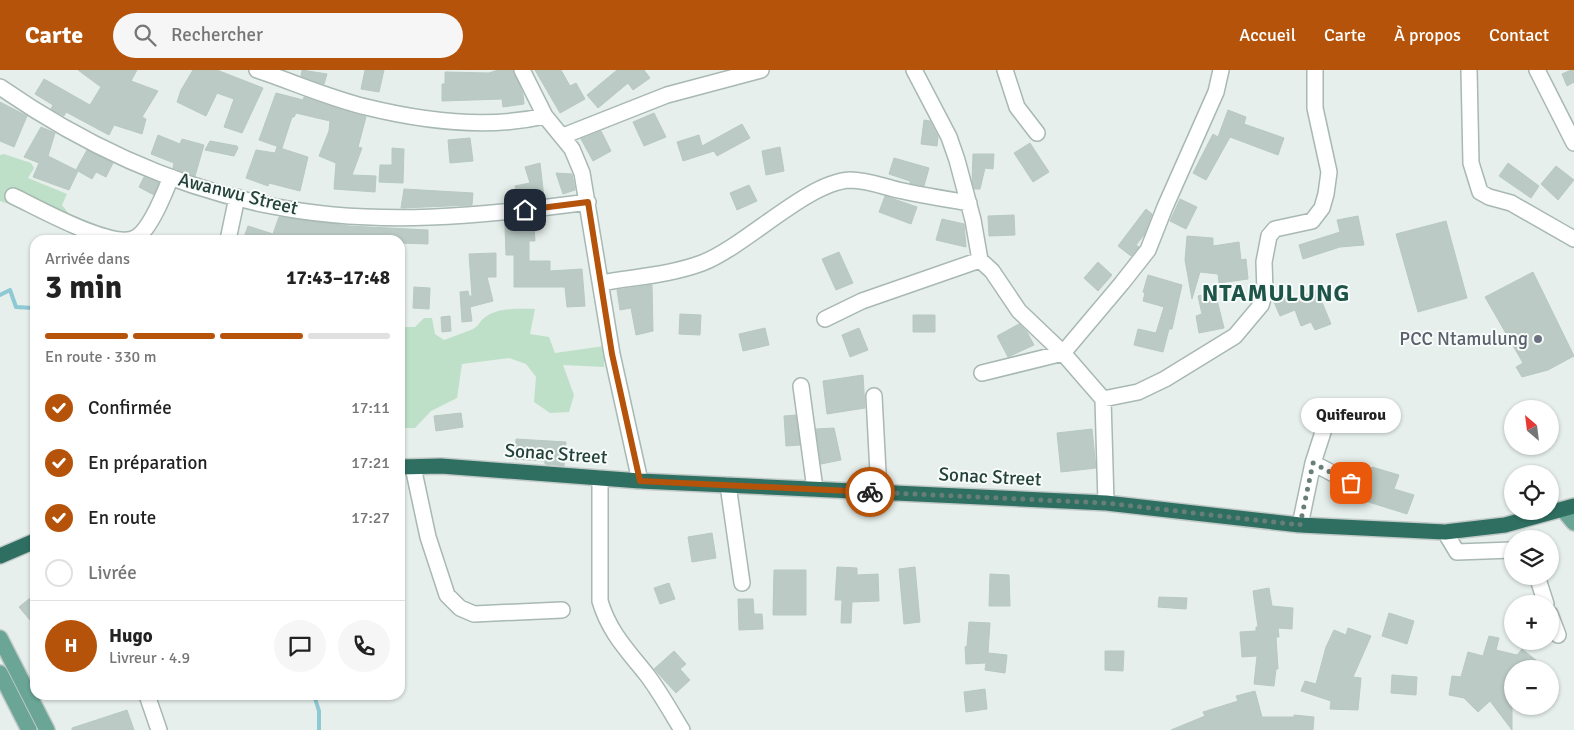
<!DOCTYPE html>
<html lang="fr">
<head>
<meta charset="utf-8">
<style>
  body { margin:0; font-family:Signika,sans-serif; background:#f6f6f6; color:#222; height:100vh; display:flex; flex-direction:column; font-size:19px; white-space:nowrap }
  * { box-sizing:border-box; margin:0 }
  p { font-size:16px; color:#767676 }
  .icon { flex:none; width:28px; height:28px; fill:none; stroke:currentColor; stroke-width:2; stroke-linecap:round; stroke-linejoin:round }
  .map { position:relative; flex:1; overflow:hidden }
  .panel { position:absolute; left:30px; top:165px; width:375px; height:465px; display:flex; flex-direction:column; background:#fff; border-radius:15px; box-shadow:0 1px 4px #0004 }
  .panel>* { flex:none }
  .needle { width:32px; rotate:332deg }
  .fabs { position:absolute; left:1504px; top:330px; display:grid; gap:10px }
  .fabs a { display:grid; place-items:center; width:55px; height:55px; border-radius:50%; background:#fff; box-shadow:0 1px 4px #0004; font-size:25px }
  .pin { position:absolute; display:grid; place-items:center; width:42px; height:42px; color:#fff; margin:-21px; border-radius:10px; box-shadow:0 2px 8px #0006 }
  .courier { position:absolute; display:grid; place-items:center; width:50px; height:50px; margin:-25px; border:4px solid #b45309; border-radius:50%; background:#fff; color:#222; box-shadow:0 1px 6px #0007 }
  .bubble { position:absolute; height:35px; border-radius:18px; background:#fff; box-shadow:0 1px 4px #0004; font-size:16px; font-weight:700; line-height:35px; text-align:center }
  .headline em { font-style:normal; font-weight:700 }
  .headline div { display:flex; flex-direction:column-reverse }
  .headline { display:flex; align-items:center; justify-content:space-between; height:85px; padding:0 15px }
  h1 { font-size:32px; font-weight:700; line-height:38px }
  .bar { display:grid; grid-template-columns:repeat(4,1fr); gap:8px 5px; align-content:center; height:60px; padding:0 15px }
  .bar i { height:6px; border-radius:4px; background:#e0e0e0 }
  .bar .on { background:#b45309 }
  .bar p { grid-column:span 4 }
  .line { display:flex; align-items:center; gap:12px; padding:0 15px; border-top:1px solid #e0e0e0 }
  .line div { flex:1 }
  .round { display:grid; place-items:center; flex:none; width:52px; height:52px; border-radius:26px; background:#f6f6f6 }
  ol { padding:0 15px; list-style:none }
  li { display:flex; align-items:center; gap:15px; height:55px }
  li p { margin-inline-start:auto }
  li .icon { padding:5px; border-radius:50%; background:#b45309; color:#fff; stroke-width:4 }
  li:last-child { color:#767676 }
  li i { width:28px; height:28px; border:2px solid #e0e0e0; border-radius:50% }
  header { display:flex; align-items:center; gap:30px; box-sizing:border-box; height:70px; padding:0 25px; background:#b45309; color:#fff }
  header strong { font-size:24px }
  nav { display:flex; gap:28px; margin-inline-start:auto; font-size:18px }
  .search { width:350px; height:45px; background:#f6f6f6; display:flex; align-items:center; gap:12px; box-sizing:border-box; padding:0 18px; border-radius:28px; color:#767676; font-size:19px }
  .map>svg:first-child { display:block }
  .green { fill:#bfe0c8 }
  .lines { fill:none; stroke-linecap:round; stroke-linejoin:round }
  .stream { stroke:#8ec9d4; stroke-width:4 }
  .building { fill:#bbcac4; stroke:#b8c9c2 }
  .minor-casing { stroke:#a8b8b2; stroke-width:18 }
  .major-casing { stroke:#c2cac8; stroke-width:18 }
  .highway-casing { stroke:#c2cac8; stroke-width:18 }
  .minor { stroke:#fff; stroke-width:15 }
  .major { stroke:#6aa596; stroke-width:15 }
  .highway { stroke:#2f6f62; stroke-width:15 }
  .done { stroke:#687f78; stroke-width:5; stroke-dasharray:0 9 }
  .route { stroke:#b45309; stroke-width:6 }
  .worship-dot { fill:#6b7280; stroke:#f7fbf9; stroke-width:2 }
  .labels { text-anchor:middle; dominant-baseline:central; stroke-width:4; stroke-linejoin:round; paint-order:stroke }
  .street-label { font-size:19px; fill:#24423a; stroke:#f7fbf9 }
  .worship-label { font-size:19px; fill:#5b616d; stroke:#f7fbf9; text-anchor:end }
  .district-label { font-size:24px; font-weight:bold; letter-spacing:1px; fill:#1f5548; stroke:#f7fbf9 }
</style>
</head>
<body>
<header>
<strong>Carte</strong>
<div class="search"><svg class="icon" aria-label="search" viewBox="0 0 24 24"><circle cx="10" cy="10" r="6"/><path d="M15 15l6 6"/></svg>Rechercher</div>
<nav><a>Accueil</a><a>Carte</a><a>À propos</a><a>Contact</a></nav>
</header>
<div class="map">
<svg width="1574" height="660" viewBox="0 0 1574 660">
  <rect width="100%" height="100%" fill="#e6efeb"/>
  <!-- green -->
  <path class="green" d="M4 84 31 93 34 98 28 108 67 124 62 135 69 144 71 152 39 144 0 131V85Z
    M535 239 530 264 549 267 555 283 604 276V297L563 295 574 325 569 342 550 343 534 332 536 307 526 294 509 288 462 294 457 328 431 341 415 358H400V257H415L424 248H432L435 264 444 270C447 269 471 260 473 259 478 257 480 251 484 248 497 237 519 239 535 239Z"/>
  <g class="lines">
    <!-- stream -->
    <path class="stream" d="M0 225 10 220 16 237 33 238 35 243
      M314 625 319 641V660"/>
  </g>
  <!-- building -->
  <path class="building" d="M78 0H137L131 11 158 21 142 47 146 49 142 64 114 55 109 65 66 42 64 46 51 39 53 35 35 24 44 9 90 35 101 17Z
    M193 0H217L263 18 242 63 224 57 234 29 217 23 206 46 177 32 181 20Z
    M302 0 327 4 324 14 301 6Z
    M365 0H384L379 22 361 19Z
    M498 0H513L523 24 524 34 503 37 502 29 442 31V14H445V2L489 3Z
    M535 0H561L570 16 576 13 585 29 560 43Z
    M617 0H644L650 8 633 20 628 13 598 38 587 25Z
    M1571 0H1574V12L1567 16 1562 4Z
    M276 23 303 30 304 27 366 47 358 77 362 78 352 105 376 106 375 122 334 119 336 93 319 86 329 61 330 51 296 43 294 47H292L282 78 259 70Z
    M0 32 27 46 14 77 0 71Z
    M1228 40 1246 47 1244 54 1284 68 1278 85 1230 67 1206 110 1193 103 1213 64 1218 67Z
    M654 43 666 67 644 76 633 52Z
    M924 50 930 51 938 67 937 76 921 74Z
    M742 54 750 68 717 86 714 81 683 91 677 72 699 65 702 76Z
    M41 57 55 63 48 86 76 100 87 80 113 93 106 107 96 102 92 109 78 101 69 120 33 107 39 93 24 87Z
    M601 61 611 81 593 91 581 69Z
    M158 65 180 74 182 69 204 75 195 106 173 98 174 93 151 84Z
    M470 68 473 91 450 93 448 70Z
    M210 71 237 76 238 78 234 86 205 80Z
    M1030 73 1049 102 1033 112 1014 83Z
    M277 77 308 87 300 121 269 113 268 116 246 108 256 80 275 83Z
    M780 77 784 101 766 105 762 81Z
    M392 78 404 79 403 113 379 112 380 95H392Z
    M973 84H994L993 99 985 98 980 119H974L972 111Z
    M894 88 929 98 924 116 910 113V111L889 104Z
    M540 93 544 128 521 131V124L517 125 515 116 530 113 525 97Z
    M1508 93 1539 116 1531 128 1499 106Z
    M1556 96 1574 110 1558 130 1541 114Z
    M556 103 572 104 575 120 563 124Z
    M144 107 159 113 154 125 139 117Z
    M749 115 757 131 737 140 730 123Z
    M404 119 473 123 472 135 401 138Z
    M885 126 917 137 911 154 879 142Z
    M1180 129 1197 137 1186 159 1170 151Z
    M1146 139 1152 144 1144 165 1136 175 1139 177 1131 186 1118 176Z
    M1014 145 1015 165 989 166 988 146Z
    M1358 146 1364 175 1340 177 1303 189 1299 175 1340 162 1337 150Z
    M279 147 349 156 428 160V174L400 173V170H243L248 156 273 164Z
    M942 149 964 154 966 177 936 170Z
    M1446 151 1467 228 1418 242 1396 164Z
    M505 155H534L535 171H529V191H550V201L582 199 585 236 567 237 565 217H514V185H506Z
    M1187 166 1213 168V176L1239 172 1241 190 1246 189 1248 209 1219 213 1218 204 1200 202 1192 229 1185 190Z
    M839 182 853 213 836 220 822 189Z
    M496 183V207H487L493 231 470 237 472 251 462 252 460 222 468 221 469 226H472L469 184Z
    M1098 192 1112 205 1098 221 1084 208Z
    M1533 202 1574 286 1548 300 1522 307 1516 297 1523 293 1485 227Z
    M1148 205 1182 215 1172 259H1169L1163 282 1134 275 1138 259 1156 263 1164 237 1143 231 1145 223 1143 222Z
    M652 215 653 261 636 265 631 238 620 240 617 220Z
    M414 217 430 218 429 239 413 238Z
    M1317 220 1331 254 1315 260 1311 252 1301 256 1295 240 1280 246 1274 232 1288 226 1289 230 1301 227Z
    M1215 222 1224 258 1199 263 1196 246 1202 244 1198 226Z
    M680 244 701 245 700 265 679 264Z
    M913 245H935V262H913Z
    M450 246 451 261 442 262 441 247Z
    M1019 254 1027 262 1034 275 1008 287 997 266Z
    M765 258 769 275 743 281 739 264Z
    M859 258 868 280 850 287 842 265Z
    M863 305 865 338 827 344 823 311Z
    M461 343 463 357 436 361 434 346Z
    M796 345 800 375 786 376 784 346Z
    M834 358 841 390 821 394 816 359Z
    M1092 359 1096 398 1061 402 1057 363Z
    M516 369 566 372 564 396 545 394V391L515 389Z
    M1372 397 1399 405 1394 419 1414 425 1407 444 1362 430Z
    M712 463 716 488 692 492 688 467Z
    M837 497 857 498V505L878 504 879 531 852 532 851 553H841L842 530H835Z
    M915 497 920 552 904 554 899 499Z
    M774 500H806V545H773Z
    M990 504 1009 505 1010 536H989Z
    M669 513 675 529 660 534 654 518Z
    M1269 518 1272 536 1293 538 1292 559 1278 558 1279 567H1276L1278 599H1276L1274 616 1254 614 1257 586 1242 587 1240 562 1256 561V557H1258L1253 521Z
    M35 524V545L30 550 19 537Z
    M1159 527 1187 528 1186 539 1158 537Z
    M738 529H753L754 544H762L763 559 739 560Z
    M1389 543 1414 551 1407 574 1382 566Z
    M969 552 990 553 988 583 1007 585 1005 603 985 600 986 593 966 594 965 577 967 576Z
    M1348 558 1371 566 1353 607 1361 608 1358 640 1330 639 1331 631 1301 621 1305 611 1316 614 1326 577 1334 560 1346 565Z
    M1489 566 1499 568 1496 580 1517 585 1522 579 1537 591 1531 599H1512V660L1490 631 1478 642 1464 628 1449 625 1452 606 1461 607 1468 582 1483 586Z
    M674 581 686 594 680 599 690 610 676 623 654 599Z
    M1105 581H1124L1123 601 1105 600Z
    M1392 605 1417 607 1416 625 1391 623Z
    M985 619 987 639 966 642 964 622Z
    M1255 621 1262 647H1294V645L1314 647 1313 660H1171L1205 646 1203 642 1238 631 1236 626Z
    M127 640 134 660H72V658Z"/>
  <g class="lines">
    <defs>
      <path id="minor" d="M257 0C293 12 329 28 366 37 423 51 488 59 545 46
        M522 0 545 46 572 79 582 103 612 284 640 411
        M914 0 949 67 957 90 973 150 980 190 992 201 1019 241 1063 283 1103 329 1138 322 1165 309 1235 266 1261 235 1265 222 1264 192 1269 166 1275 159 1312 151 1322 138 1326 124 1329 102 1315 38V0
        M1005 0 1017 37 1037 63
        M1469 0 1471 93 1480 122 1489 127 1511 133 1574 169
        M1537 0 1574 73
        M0 17C82 74 174 117 272 136 376 157 484 146 588 132
        M563 66 667 25 761 0
        M13 126C37 137 115 182 137 167 151 158 165 122 171 107
        M228 170 237 127
        M601 213C634 207 670 205 702 193 746 176 807 112 850 110 866 110 882 116 898 120 921 125 945 129 969 133
        M825 249 862 231 980 190
        M982 303 1063 283 1122 213 1148 180 1165 137 1216 22 1221 0
        M801 316 815 419
        M874 326 879 422
        M1103 329 1106 433
        M1313 393 1351 413
        M413 397 428 467 447 525 460 538 474 544 562 540
        M600 408V531C609 562 628 581 647 605 660 622 671 642 682 660
        M728 415 742 513
        M1300 455 1313 393 1324 359
        M1445 462 1457 482 1512 480
        M1537 506 1546 534
        M1550 544 1558 565
        M147 625 159 660"/>
      <path id="major" d="M1563 440 1574 453
        M0 568 47 660
        M0 603 29 660"/>
      <path id="highway" d="M400 397 441 396 640 411 1106 433 1300 455 1445 462 1505 455 1574 436
        M0 486 35 471"/>
    </defs>
    <!-- minor casing -->
    <use href="#minor" class="minor-casing"/>
    <!-- major casing -->
    <use href="#major" class="major-casing"/>
    <!-- highway casing -->
    <use href="#highway" class="highway-casing"/>
    <!-- minor -->
    <use href="#minor" class="minor"/>
    <!-- major -->
    <use href="#major" class="major"/>
    <!-- highway -->
    <use href="#highway" class="highway"/>
  </g>
  <g class="lines">
    <!-- done -->
    <path class="done" d="M870 422 1106 433 1300 455 1313 393 1351 413"/>
    <!-- route -->
    <path class="route" d="M525 140 588 132 612 284 640 411 870 422"/>
  </g>
  <!-- markers -->
  <circle class="worship-dot" cx="1538" cy="269" r="5"/>
  <g class="labels">
    <!-- street labels -->
    <g class="street-label">
      <text transform="translate(238 124) rotate(14)">Awanwu Street</text>
      <text transform="translate(556 384) rotate(4)">Sonac Street</text>
      <text transform="translate(990 407) rotate(3)">Sonac Street</text>
    </g>
    <!-- worship labels -->
    <g class="worship-label">
      <text x="1528" y="269">PCC Ntamulung</text>
    </g>
    <!-- district labels -->
    <g class="district-label">
      <text x="1276" y="223">NTAMULUNG</text>
    </g>
  </g>
</svg>
<div class="fabs">
<a><svg class="needle" viewBox="-14 -14 28 28"><path d="M0-13l5 13h-10z" fill="#e53935"/><path d="M0 13l5-13h-10z" fill="#767676"/></svg></a>
<a><svg class="icon" aria-label="locate" viewBox="0 0 24 24"><circle cx="12" cy="12" r="6"/><path d="M12 2v4M12 18v4M2 12h4M18 12h4"/></svg></a>
<a><svg class="icon" aria-label="layers" viewBox="0 0 24 24"><path d="M12 4l9 5-9 5-9-5zM3 14l9 5 9-5"/></svg></a>
<a>+</a>
<a>−</a>
</div>
<div class="pin" style="left:1351px;top:413px;background:#ea580c"><svg class="icon" aria-label="bag" viewBox="0 0 24 24"><path d="M5 8h14l-1 12H6zM9 8a3 3 0 0 1 6 0"/></svg></div>
<div class="pin" style="left:525px;top:140px;background:#1f2937"><svg class="icon" aria-label="home" viewBox="0 0 24 24"><path d="M3 11l9-7 9 7M6 9v11h12V9"/></svg></div>
<div class="courier" style="left:870px;top:422px"><svg class="icon" aria-label="bike" viewBox="0 0 24 24"><circle cx="6" cy="16" r="4"/><circle cx="18" cy="16" r="4"/><path d="M6 16l4-8h5l3 8M10 8l3 8H6M13 5h3"/></svg></div>
<div class="bubble" style="left:1301px;top:328px;width:100px">Quifeurou</div>
<section class="panel">
<div class="headline"><div><h1>3 min</h1><p>Arrivée dans</p></div><em>17:43–17:48</em></div>
<div class="bar"><i class="on"></i><i class="on"></i><i class="on"></i><i></i><p>En route · 330 m</p></div>
<ol>
<li><svg class="icon" aria-label="check" viewBox="0 0 24 24"><path d="M5 12l5 5 9-10"/></svg>Confirmée<p>17:11</p></li>
<li><svg class="icon" aria-label="check" viewBox="0 0 24 24"><path d="M5 12l5 5 9-10"/></svg>En préparation<p>17:21</p></li>
<li><svg class="icon" aria-label="check" viewBox="0 0 24 24"><path d="M5 12l5 5 9-10"/></svg>En route<p>17:27</p></li>
<li><i></i>Livrée</li>
</ol>
<div class="line" style="height:90px"><b class="round" style="background:#b45309;color:#fff">H</b><div><b>Hugo</b><p>Livreur · 4.9</p></div><a class="round"><svg class="icon" aria-label="chat" viewBox="0 0 24 24"><path d="M4 5h16v11H9l-5 4z"/></svg></a><a class="round"><svg class="icon" aria-label="phone" viewBox="0 0 24 24"><path d="M5 4h4l2 5-3 2q2 4 5 5l2-3 5 2v4C11 20 4 13 5 4z"/></svg></a></div>
</section>
</div>
</body>
</html>
